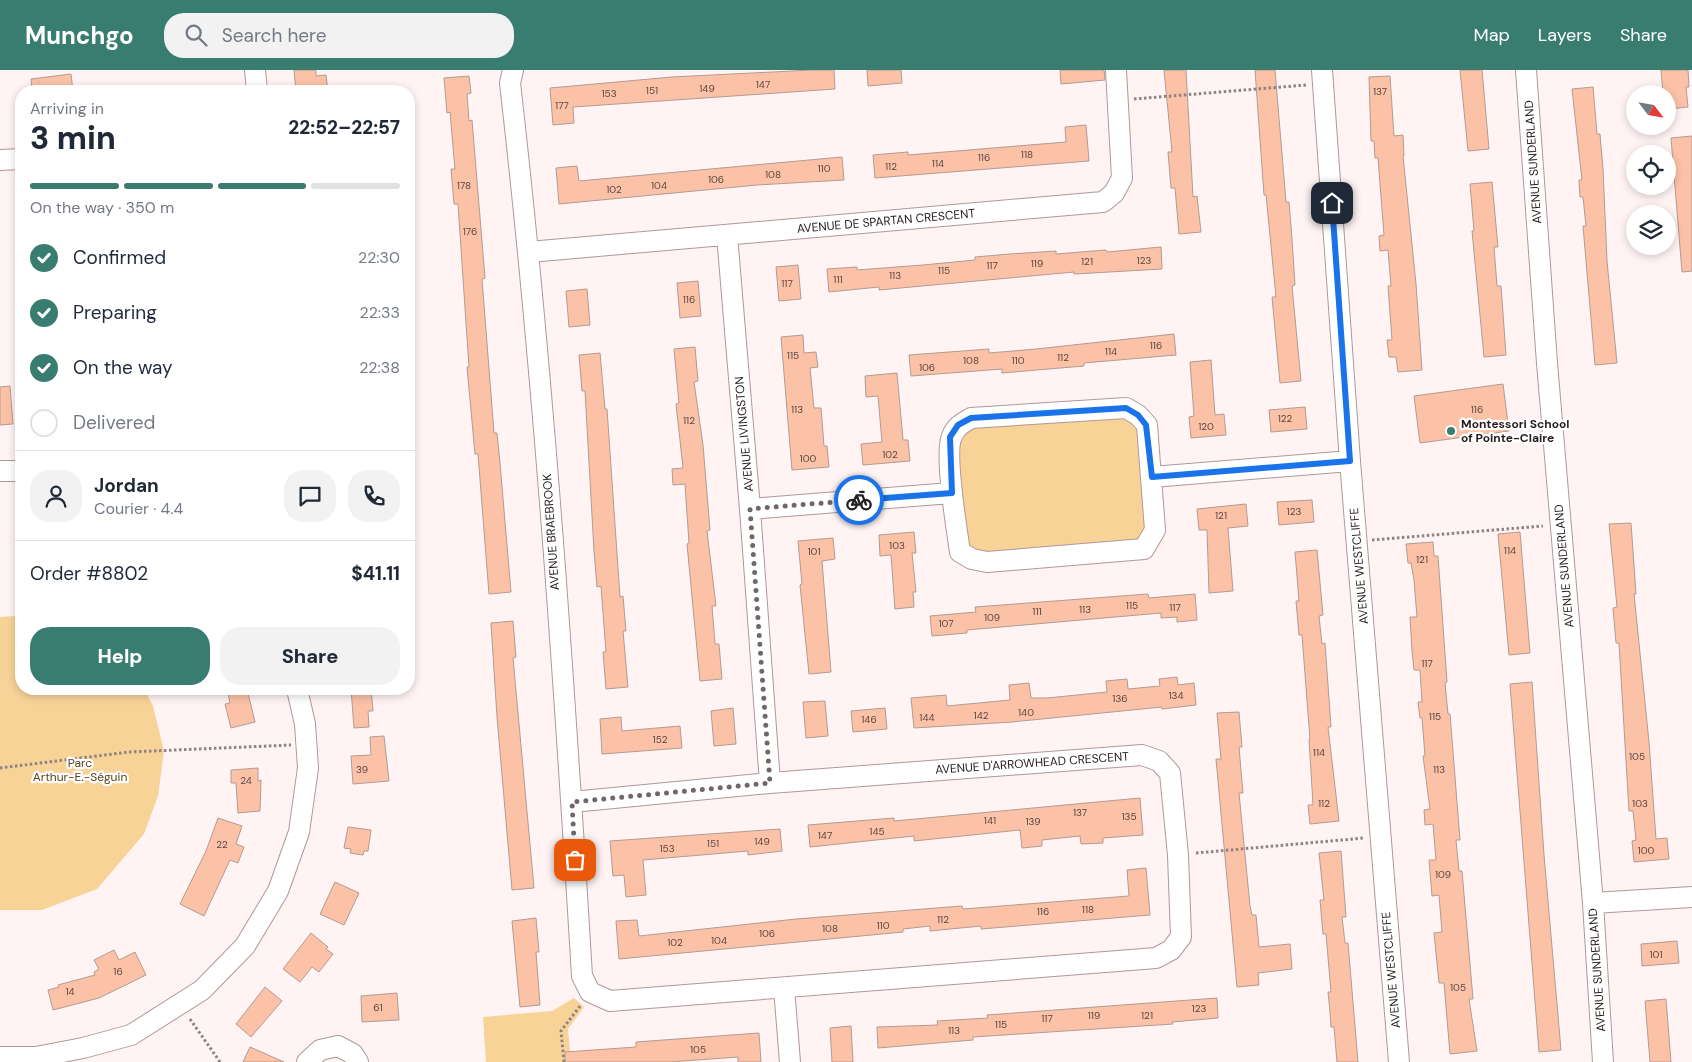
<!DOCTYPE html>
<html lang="en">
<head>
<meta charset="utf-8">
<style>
  body { margin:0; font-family:"DM Sans",sans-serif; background:#f2f2f3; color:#1f2937; height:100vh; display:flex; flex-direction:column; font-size:19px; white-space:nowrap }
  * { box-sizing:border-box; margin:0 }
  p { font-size:16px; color:#747a83 }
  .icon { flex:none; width:28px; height:28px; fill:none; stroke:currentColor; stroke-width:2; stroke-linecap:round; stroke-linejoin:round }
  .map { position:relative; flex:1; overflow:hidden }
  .drawer { position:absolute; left:15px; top:15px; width:400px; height:610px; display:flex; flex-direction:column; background:#fff; border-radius:20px; box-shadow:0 2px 8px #0003 }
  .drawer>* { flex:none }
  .needle { width:32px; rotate:121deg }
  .buttons { position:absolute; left:1626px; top:15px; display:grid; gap:10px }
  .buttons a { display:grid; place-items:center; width:50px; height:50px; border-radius:50%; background:#fff; box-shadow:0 2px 8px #0003; font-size:25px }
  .pin { position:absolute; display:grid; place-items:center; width:42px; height:42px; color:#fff; margin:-21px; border-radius:10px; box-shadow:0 2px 8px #0006 }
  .courier { position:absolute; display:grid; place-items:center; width:50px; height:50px; margin:-25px; border:4px solid #1a73e8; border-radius:50%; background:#fff; color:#222; box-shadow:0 1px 6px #0007 }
  .headline em { font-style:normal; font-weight:800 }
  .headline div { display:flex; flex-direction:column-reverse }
  .headline { display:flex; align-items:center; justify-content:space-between; height:85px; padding:0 15px }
  h1 { font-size:32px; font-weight:800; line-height:38px }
  .bar { display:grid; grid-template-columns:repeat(4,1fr); gap:8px 5px; align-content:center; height:60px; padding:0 15px }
  .bar i { height:6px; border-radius:4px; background:#e0e1e3 }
  .bar .active { background:#397d71 }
  .bar p { grid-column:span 4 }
  .line { display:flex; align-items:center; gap:12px; padding:0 15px; border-top:1px solid #e0e1e3 }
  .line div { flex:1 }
  .round { display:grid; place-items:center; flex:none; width:52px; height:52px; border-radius:20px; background:#f2f2f3 }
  ol { padding:0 15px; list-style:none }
  li { display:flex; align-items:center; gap:15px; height:55px }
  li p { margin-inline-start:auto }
  li .icon { padding:5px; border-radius:50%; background:#397d71; color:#fff; stroke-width:4 }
  li:last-child { color:#747a83 }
  li i { width:28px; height:28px; border:2px solid #e0e1e3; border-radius:50% }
  .cta { display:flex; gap:10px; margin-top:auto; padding:10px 15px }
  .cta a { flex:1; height:58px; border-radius:20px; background:#397d71; color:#fff; font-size:20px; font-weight:800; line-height:58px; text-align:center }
  .cta a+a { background:#f2f2f3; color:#1f2937 }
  header { display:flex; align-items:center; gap:30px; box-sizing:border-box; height:70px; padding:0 25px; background:#397d71; color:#fff }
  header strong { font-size:24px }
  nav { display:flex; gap:28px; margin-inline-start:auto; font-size:18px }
  .search { width:350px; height:45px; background:#f2f2f3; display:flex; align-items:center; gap:12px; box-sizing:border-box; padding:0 18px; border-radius:20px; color:#747a83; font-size:19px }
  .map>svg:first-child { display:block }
  .green { fill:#f8d398 }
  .building { fill:#fcc2a8; stroke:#b39b91 }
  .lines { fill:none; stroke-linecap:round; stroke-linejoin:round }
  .minor-casing { stroke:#b19799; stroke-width:22 }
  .path { stroke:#8e8384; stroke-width:3; stroke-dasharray:2.5 2.5; stroke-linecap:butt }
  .minor { stroke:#fff; stroke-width:20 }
  .done { stroke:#716768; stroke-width:5; stroke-dasharray:0 9 }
  .route { stroke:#1a73e8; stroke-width:6 }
  .poi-dot { fill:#397d71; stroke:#fff; stroke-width:2 }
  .labels { text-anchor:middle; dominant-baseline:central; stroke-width:4.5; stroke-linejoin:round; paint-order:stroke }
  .number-label { font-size:10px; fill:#5b453f }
  .street-label { font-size:12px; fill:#251b1c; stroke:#fff }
  .poi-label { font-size:12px; font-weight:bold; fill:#251b1c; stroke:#fff; text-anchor:start }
  .park-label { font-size:12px; fill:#58421b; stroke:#fff }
</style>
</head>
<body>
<header>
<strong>Munchgo</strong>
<div class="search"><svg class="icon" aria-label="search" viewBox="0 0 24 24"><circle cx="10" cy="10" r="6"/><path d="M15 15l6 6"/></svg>Search here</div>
<nav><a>Map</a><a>Layers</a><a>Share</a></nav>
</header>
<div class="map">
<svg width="1692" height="992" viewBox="0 0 1692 992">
  <rect width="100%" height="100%" fill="#fff3f4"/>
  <!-- green -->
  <path class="green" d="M1138 345 1152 407 1144 479 987 492 960 482 958 355Z
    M15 546 21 548V619H144L153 636 164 681 158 726 144 764 97 819 42 840H0V547Z
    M574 928 584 937 568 959 571 992H486L483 947 552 941Z"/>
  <!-- building -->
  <path class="building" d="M294 0H316V6L326 5 328 21H296Z
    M812 0H834L835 19 573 37 574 53 553 55 550 18 672 7Z
    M867 0H901L902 13 868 16Z
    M1060 0H1104L1105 10 1061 14Z
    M1164 0H1186L1193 127 1197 126 1201 162 1179 164 1175 118H1171L1168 82H1172Z
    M1255 0H1275L1286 132H1289L1292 169 1295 215 1292 216 1301 311 1280 313 1272 227H1276L1266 125H1264Z
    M1460 0H1482L1489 79 1468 81Z
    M1661 0H1688L1689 17H1686L1688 37 1668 39V24H1663Z
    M71 4 73 21H32L31 9Z
    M469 6 471 23 467 24 469 51 472 50 485 208 482 209 494 363H497L500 393 511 522 489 524 478 384H475L467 297H469L458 134H454L451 99H455L450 42 447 43 444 8Z
    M1390 6 1394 66 1403 65 1404 86H1403L1416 214 1422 300 1398 302 1396 287H1389L1387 270H1392L1388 216H1391L1388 180 1380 181 1379 166 1384 165 1378 88H1375L1374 71H1371L1369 7Z
    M1593 17 1597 64H1600L1603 99 1607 191 1617 293 1595 295 1583 156H1586L1583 127H1580L1579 110H1582L1572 19Z
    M1086 55 1089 91 875 108 873 85 908 82V85L1066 72 1065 57Z
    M1692 66V201L1682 202 1671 68Z
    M842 87 844 110 757 115 559 134 556 98 577 96 579 111Z
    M1492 112 1498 177H1494L1497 216H1501L1506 285 1484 287 1472 161H1474L1470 114Z
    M1161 177 1162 199 1074 204V202L879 220V217L829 222 827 199 857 197V200L923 195 975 190V187L1010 184 1056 181V184L1106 180 1107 182Z
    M798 195 801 229 779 231 776 197Z
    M698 211 701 246 680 248 677 213Z
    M587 219 590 255 569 257 566 221Z
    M1174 264 1176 285 1084 293V296L1002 303V299L911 306 909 285 989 279V283L1036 279Z
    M803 265 804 283 816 282 818 297 810 298 814 338H821L824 376H827L829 397 792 400 781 267Z
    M695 277 698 311 694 312 703 375 710 460 707 461 716 536H712L715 574H719L722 609 700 611 687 474 689 473 685 414 673 415 672 399 683 398 676 334 679 333 674 279Z
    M600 283 605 339H607L620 527 623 526 626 561H623L628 617 606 619 603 582H606L601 516 597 517 594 481 585 321H582L579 285Z
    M1211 290 1215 345 1224 344 1226 365 1191 368 1189 347 1194 346 1190 292Z
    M897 303 903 370H908L910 391 863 395 861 374 882 372 878 326 866 327 865 306Z
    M1503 314 1509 361 1420 373 1414 326Z
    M10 316 13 354 0 355V317Z
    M1305 337 1307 359 1271 362 1269 340Z
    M1312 430 1314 452 1279 455 1277 432Z
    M1246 434 1248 456 1228 458 1233 521 1209 523 1207 460H1199L1197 439Z
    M1631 453 1636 524H1634L1649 672 1656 769 1667 768 1669 789 1634 792 1632 771 1636 770 1633 741H1629L1619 573H1616L1613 538 1617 537 1609 454Z
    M914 462 916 483H912L916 522H913L914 537 895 539 891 485 880 486 879 465Z
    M1520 462 1530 583 1509 585 1498 464Z
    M833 468 835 489 822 491 831 602 809 604 800 515 802 514 798 471Z
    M1433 472 1434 486H1438L1447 612 1445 613 1448 644H1450L1460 770H1456L1459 801H1462L1473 929H1469L1477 981 1450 984 1444 913H1439L1434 863 1442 862 1439 825 1432 826 1429 790H1436L1433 754 1425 755 1424 740 1430 739 1423 686H1425L1422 648H1420L1418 632H1422L1420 600H1414L1412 581 1410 547H1417L1414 510 1411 493H1408L1406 474Z
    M1317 480 1323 545 1319 546 1322 574 1325 573 1331 657H1328L1339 751 1310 754 1308 735H1313L1309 669H1310L1302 565H1299L1296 531H1299L1295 482Z
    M1148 524 1149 528 1195 524 1197 550 1177 552V547L1161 548V543L967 560V563L932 566 930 546 976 542 975 537Z
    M513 551 516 587 513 588 534 818 512 820 497 647 491 553Z
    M1177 607 1178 615 1194 613 1196 635 1162 639V637L1012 652 914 658 911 628 946 625 947 636 1010 630 1009 615 1029 613 1031 628H1047L1107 622 1106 611 1127 609 1128 619 1160 616 1159 609Z
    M1532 612 1544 785 1561 980 1539 982 1510 614Z
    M227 619H247L255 652 231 658 225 634 230 633Z
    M351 619H371L373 641H368L369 657 354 658Z
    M825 631 828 666 806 668 803 632Z
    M733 638 736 674 714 676 711 641Z
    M885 638 887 659 853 662 851 641Z
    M1239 642 1242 677H1239L1243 723H1239L1250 836 1252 845H1256L1259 877 1290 874 1292 899 1258 903 1259 915 1237 917 1216 689H1221L1217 643Z
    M621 647 622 661 680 656 682 678 602 684 600 649Z
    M384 666 389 711 353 714 351 686 371 685 370 667Z
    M258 698V711L261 710 260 741 238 743 236 713H231V700Z
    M1140 728 1143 765 1103 768V773L1081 774 1080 766 1042 770V776L1022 778 1020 760 914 771V766L810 777 808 755 894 748V751Z
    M218 748 242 756 236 774 244 777 238 793 230 790 204 846 180 834 206 781Z
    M348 757 371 760 368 781H364L363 785 350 783 351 779 344 778Z
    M780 759 782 781 748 785V781L643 790 646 825 626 827 624 805 613 806 610 771Z
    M1341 781 1346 847H1342L1345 873H1348L1358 992H1337L1334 957H1331L1330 942 1328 922H1331L1326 864H1323L1320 830H1324L1319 783Z
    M1146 798 1150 845 981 859V856L930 861V856L903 859V862L619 889 616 851 637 850 639 866 796 849 962 836 963 839 1129 826 1127 800Z
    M335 812 359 823 344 855 320 844Z
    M536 848 539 882H536L540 935 520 937 512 851Z
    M311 863 328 877 326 879 333 884 319 902 312 897 300 912 283 899Z
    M1677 871 1679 893 1642 896 1641 874Z
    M114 880 119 890 135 882 146 905 99 928 53 940 48 920 59 917 58 915 95 905 94 902 99 899 94 890Z
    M265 917 282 931 251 967 236 954Z
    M397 923 399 950 362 952 361 926Z
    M1217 928 1218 948 1172 952 1173 954 973 967V970L878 978 877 957 938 955 937 951 988 948 987 945Z
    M1666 929 1671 992H1650L1645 931Z
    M851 956 853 992H832L830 958Z
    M759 963 761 992H738V987L670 992H565V982L636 977V972Z
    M250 977 284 992H243Z"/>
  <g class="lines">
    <defs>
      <path id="minor" d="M255 0 257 21
        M513 0 510 13C544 309 564 608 582 906L590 922 610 931 1156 888 1171 880 1181 867 1178 785 1170 703 1159 691 1142 685 770 713 572 732
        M1322 0 1350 391 1399 992
        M1526 0 1547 293 1593 833 1603 992
        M0 90 21 89
        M727 165 750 439 770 713
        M529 182 1103 132 1114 123 1122 108 1116 0
        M1126 338 1138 345 1147 355 1155 460 1144 479 987 492 972 489 960 482C957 461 944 382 952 366 956 356 963 353 971 348Z
        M0 401H21
        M1152 407 1350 391
        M750 439 951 423
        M1593 833 1692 827
        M784 918 790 992
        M0 987H36L83 978 131 965 202 920 245 876 278 821 299 762 308 698 305 654 297 619
        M307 992 320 980 338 976 353 984 358 992"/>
    </defs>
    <!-- minor casing -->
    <use href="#minor" class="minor-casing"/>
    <!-- path -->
    <path class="path" d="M1134 29 1306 15
      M1372 470 1543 456
      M0 698 129 682 291 675
      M1196 783 1364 768
      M190 949 220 992
      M564 992 561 961 580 936"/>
    <!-- minor -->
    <use href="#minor" class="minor"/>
  </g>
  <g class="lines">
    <!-- done -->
    <path class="done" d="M575 790 572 732 770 713 750 439 859 430"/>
    <!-- route -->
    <path class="route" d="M859 430 952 423 950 367 958 355 971 348 1126 338 1138 345 1146 355 1152 407 1350 391 1332 133"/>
  </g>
  <!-- markers -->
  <circle class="poi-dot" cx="1451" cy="361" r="5"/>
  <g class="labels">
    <!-- number labels -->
    <g class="number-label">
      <text x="763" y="14">147</text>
      <text x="707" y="18">149</text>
      <text x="652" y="20">151</text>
      <text x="1380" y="21">137</text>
      <text x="609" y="23">153</text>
      <text x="562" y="35">177</text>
      <text x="1027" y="84">118</text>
      <text x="984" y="87">116</text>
      <text x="938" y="93">114</text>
      <text x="891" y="96">112</text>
      <text x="824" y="98">110</text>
      <text x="773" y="104">108</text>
      <text x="716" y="109">106</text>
      <text x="464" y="115">178</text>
      <text x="659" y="115">104</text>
      <text x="614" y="119">102</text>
      <text x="470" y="161">176</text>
      <text x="1144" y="190">123</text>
      <text x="1087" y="191">121</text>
      <text x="1037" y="193">119</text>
      <text x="992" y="195">117</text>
      <text x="944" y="200">115</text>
      <text x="895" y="205">113</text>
      <text x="838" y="209">111</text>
      <text x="787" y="213">117</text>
      <text x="689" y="229">116</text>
      <text x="1156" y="275">116</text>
      <text x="1111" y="281">114</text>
      <text x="793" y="285">115</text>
      <text x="1063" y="287">112</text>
      <text x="971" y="290">108</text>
      <text x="1018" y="290">110</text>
      <text x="927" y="297">106</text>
      <text x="797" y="339">113</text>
      <text x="1477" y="339">116</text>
      <text x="1285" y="348">122</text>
      <text x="689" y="350">112</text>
      <text x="1206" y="356">120</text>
      <text x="890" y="384">102</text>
      <text x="808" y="388">100</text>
      <text x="1294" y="441">123</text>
      <text x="1221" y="445">121</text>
      <text x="897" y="475">103</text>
      <text x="1510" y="480">114</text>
      <text x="814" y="481">101</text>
      <text x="1422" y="489">121</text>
      <text x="1132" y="535">115</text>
      <text x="1175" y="537">117</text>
      <text x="1085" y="539">113</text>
      <text x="1037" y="541">111</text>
      <text x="992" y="547">109</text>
      <text x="946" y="553">107</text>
      <text x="1427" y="593">117</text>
      <text x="1176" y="625">134</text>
      <text x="1120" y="628">136</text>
      <text x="1026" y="642">140</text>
      <text x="981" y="645">142</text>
      <text x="1435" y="646">115</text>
      <text x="927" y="647">144</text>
      <text x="869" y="649">146</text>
      <text x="660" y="669">152</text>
      <text x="1319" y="682">114</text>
      <text x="1637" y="686">105</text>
      <text x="362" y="699">39</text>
      <text x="1439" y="699">113</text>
      <text x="246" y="710">24</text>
      <text x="1324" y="733">112</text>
      <text x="1640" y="733">103</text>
      <text x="1080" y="742">137</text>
      <text x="1129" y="746">135</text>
      <text x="990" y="750">141</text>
      <text x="1033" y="751">139</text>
      <text x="877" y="761">145</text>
      <text x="825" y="765">147</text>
      <text x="762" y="771">149</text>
      <text x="713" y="773">151</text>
      <text x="222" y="774">22</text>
      <text x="667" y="778">153</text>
      <text x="1646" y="780">100</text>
      <text x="1443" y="804">109</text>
      <text x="1088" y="839">118</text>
      <text x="1043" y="841">116</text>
      <text x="943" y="849">112</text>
      <text x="883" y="855">110</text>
      <text x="830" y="858">108</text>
      <text x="767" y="863">106</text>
      <text x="719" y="870">104</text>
      <text x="675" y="872">102</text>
      <text x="1656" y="884">101</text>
      <text x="118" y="901">16</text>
      <text x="1458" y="917">105</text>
      <text x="70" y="921">14</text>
      <text x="378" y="937">61</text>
      <text x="1199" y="938">123</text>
      <text x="1094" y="945">119</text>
      <text x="1147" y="945">121</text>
      <text x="1047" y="948">117</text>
      <text x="1001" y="954">115</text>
      <text x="954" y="960">113</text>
      <text x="698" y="979">105</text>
    </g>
    <!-- street labels -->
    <g class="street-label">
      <text transform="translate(1533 92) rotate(-94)">AVENUE SUNDERLAND</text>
      <text transform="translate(886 151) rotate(-5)">AVENUE DE SPARTAN CRESCENT</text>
      <text transform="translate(744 364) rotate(-95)">AVENUE LIVINGSTON</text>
      <text transform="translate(551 462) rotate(-94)">AVENUE BRAEBROOK</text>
      <text transform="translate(1359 496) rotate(-95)">AVENUE WESTCLIFFE</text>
      <text transform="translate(1564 496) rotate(-95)">AVENUE SUNDERLAND</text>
      <text transform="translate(1032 693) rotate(-4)">AVENUE D'ARROWHEAD CRESCENT</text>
      <text transform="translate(1391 900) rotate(-95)">AVENUE WESTCLIFFE</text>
      <text transform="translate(1597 900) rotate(-94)">AVENUE SUNDERLAND</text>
    </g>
    <!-- poi labels -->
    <g class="poi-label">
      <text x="1461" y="354">Montessori School<tspan x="1461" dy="14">of Pointe-Claire</tspan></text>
    </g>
    <!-- park labels -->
    <g class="park-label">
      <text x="80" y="693">Parc<tspan x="80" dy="14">Arthur-E.-Séguin</tspan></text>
    </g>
  </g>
</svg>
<div class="buttons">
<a><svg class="needle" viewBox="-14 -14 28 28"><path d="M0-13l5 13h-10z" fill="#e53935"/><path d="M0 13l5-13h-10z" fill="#747a83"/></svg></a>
<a><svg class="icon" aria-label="locate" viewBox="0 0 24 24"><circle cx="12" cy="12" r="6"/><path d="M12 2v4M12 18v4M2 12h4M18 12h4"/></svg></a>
<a><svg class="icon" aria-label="layers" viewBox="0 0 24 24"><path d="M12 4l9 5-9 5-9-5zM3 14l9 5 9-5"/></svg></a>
</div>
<div class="pin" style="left:575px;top:790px;background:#ea580c"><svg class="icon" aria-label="bag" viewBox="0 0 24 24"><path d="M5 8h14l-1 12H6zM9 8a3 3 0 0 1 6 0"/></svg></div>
<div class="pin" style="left:1332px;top:133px;background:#1f2937"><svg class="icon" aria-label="home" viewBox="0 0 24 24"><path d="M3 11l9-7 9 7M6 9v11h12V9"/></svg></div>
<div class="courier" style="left:859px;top:430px"><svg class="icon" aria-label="bike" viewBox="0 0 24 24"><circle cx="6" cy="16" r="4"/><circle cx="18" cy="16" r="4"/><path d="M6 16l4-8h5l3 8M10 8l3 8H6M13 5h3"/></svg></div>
<section class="drawer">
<div class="headline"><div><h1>3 min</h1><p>Arriving in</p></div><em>22:52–22:57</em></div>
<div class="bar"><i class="active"></i><i class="active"></i><i class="active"></i><i></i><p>On the way · 350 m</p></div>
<ol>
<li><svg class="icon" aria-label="check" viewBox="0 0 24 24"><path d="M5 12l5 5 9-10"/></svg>Confirmed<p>22:30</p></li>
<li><svg class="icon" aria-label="check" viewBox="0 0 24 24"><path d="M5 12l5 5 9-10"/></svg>Preparing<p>22:33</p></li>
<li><svg class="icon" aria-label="check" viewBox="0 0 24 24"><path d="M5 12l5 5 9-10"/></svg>On the way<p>22:38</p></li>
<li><i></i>Delivered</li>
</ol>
<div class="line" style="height:90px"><a class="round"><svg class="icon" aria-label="person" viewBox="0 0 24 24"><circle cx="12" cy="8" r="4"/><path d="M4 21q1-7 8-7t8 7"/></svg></a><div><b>Jordan</b><p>Courier · 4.4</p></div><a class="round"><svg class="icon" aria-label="chat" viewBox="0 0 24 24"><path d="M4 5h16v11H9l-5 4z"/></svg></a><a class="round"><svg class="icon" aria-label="phone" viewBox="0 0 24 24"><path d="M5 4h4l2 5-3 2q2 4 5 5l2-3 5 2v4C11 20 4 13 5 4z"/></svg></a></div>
<div class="line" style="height:65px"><div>Order #8802</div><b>$41.11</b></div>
<div class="cta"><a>Help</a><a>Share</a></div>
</section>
</div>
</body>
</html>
